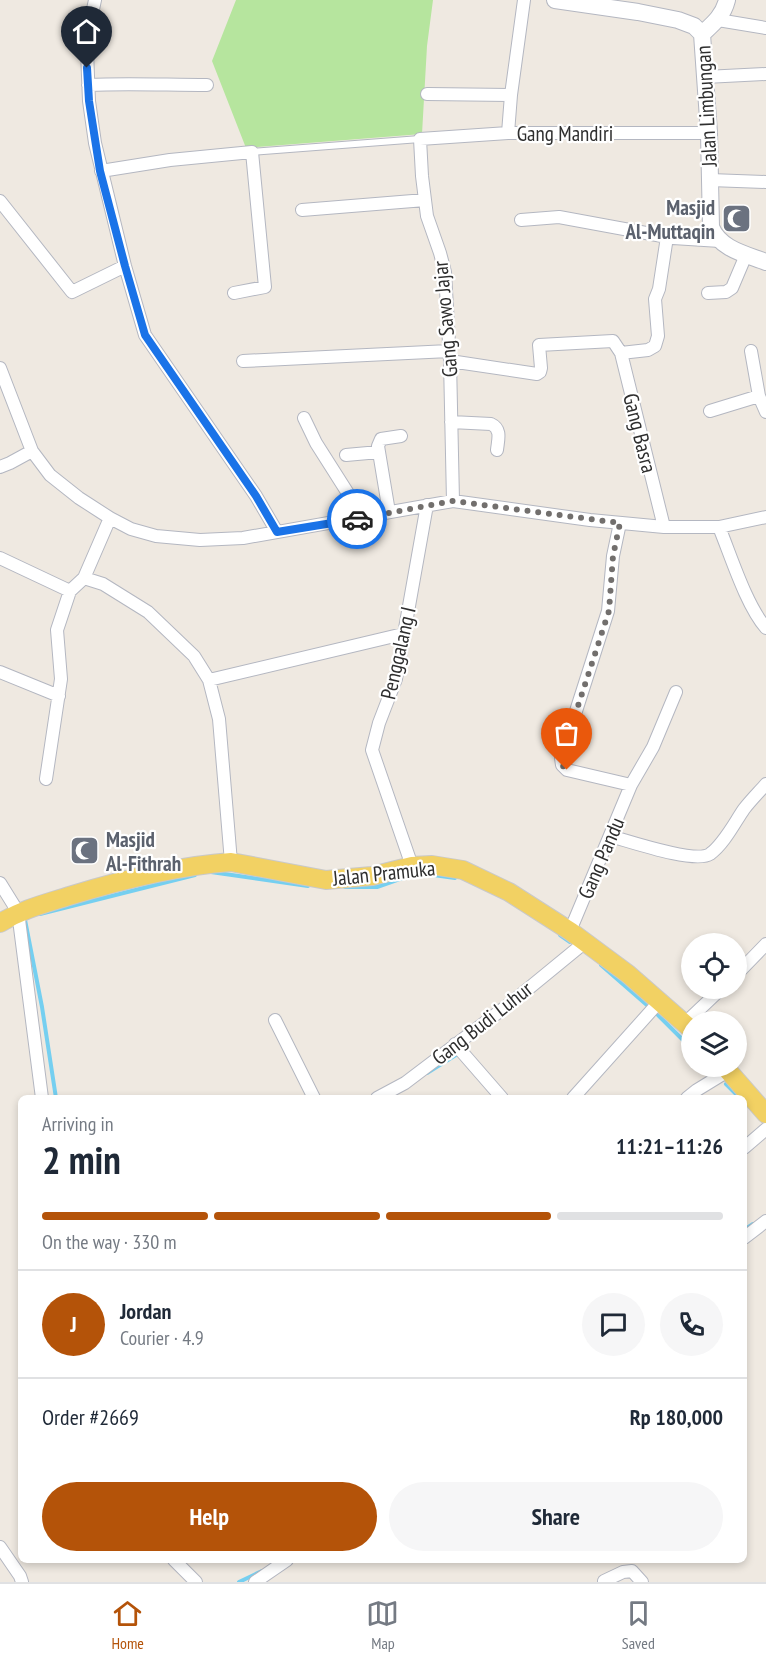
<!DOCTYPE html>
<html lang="en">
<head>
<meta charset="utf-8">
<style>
  body { margin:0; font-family:"PT Sans Narrow",sans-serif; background:#f6f6f7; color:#1f2937; height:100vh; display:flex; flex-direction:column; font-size:22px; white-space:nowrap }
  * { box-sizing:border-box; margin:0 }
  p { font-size:20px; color:#747a83 }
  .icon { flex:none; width:33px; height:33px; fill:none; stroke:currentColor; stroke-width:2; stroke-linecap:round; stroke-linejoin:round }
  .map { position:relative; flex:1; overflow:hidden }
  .panel { position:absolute; left:18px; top:1095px; width:729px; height:468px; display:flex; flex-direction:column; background:#fff; border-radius:9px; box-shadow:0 3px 9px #0003 }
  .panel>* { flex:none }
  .buttons { position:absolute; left:681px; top:933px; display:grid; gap:12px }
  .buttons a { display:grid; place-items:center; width:66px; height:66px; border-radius:50%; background:#fff; box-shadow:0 3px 9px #0003; font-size:30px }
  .pin { position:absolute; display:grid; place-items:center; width:51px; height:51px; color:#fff; margin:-62px -26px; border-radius:50% 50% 50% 0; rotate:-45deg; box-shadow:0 0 6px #0007 }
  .pin .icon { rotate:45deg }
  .courier { position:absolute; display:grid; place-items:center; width:60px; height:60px; margin:-30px; border:4px solid #1a73e8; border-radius:50%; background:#fff; color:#222; box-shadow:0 2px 8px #0007 }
  .overview em { font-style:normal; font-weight:700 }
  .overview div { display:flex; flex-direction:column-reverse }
  .overview { display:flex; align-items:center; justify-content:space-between; height:102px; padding:0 24px }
  h1 { font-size:39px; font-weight:700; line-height:45px }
  .bar { display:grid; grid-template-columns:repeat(4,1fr); gap:9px 6px; align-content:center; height:72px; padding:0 24px }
  .bar i { height:8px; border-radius:4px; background:#e0e1e3 }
  .bar .current { background:#b45309 }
  .bar p { grid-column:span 4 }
  .line { display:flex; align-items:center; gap:15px; padding:0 24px; border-top:2px solid #e0e1e3 }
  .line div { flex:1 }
  .round { display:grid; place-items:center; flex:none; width:63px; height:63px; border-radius:32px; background:#f6f6f7 }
  .cta { display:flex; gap:12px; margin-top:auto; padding:12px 24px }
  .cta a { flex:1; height:69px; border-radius:36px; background:#b45309; color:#fff; font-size:24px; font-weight:700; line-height:69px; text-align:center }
  .cta a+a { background:#f6f6f7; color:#1f2937 }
  .tab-bar { display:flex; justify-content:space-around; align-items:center; height:84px; border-top:2px solid #e0e1e3; background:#fff; font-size:16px; color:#747a83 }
  .tab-bar a { display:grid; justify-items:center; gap:3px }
  .tab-bar .current { color:#b45309 }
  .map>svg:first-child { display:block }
  .green { fill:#b6e59e }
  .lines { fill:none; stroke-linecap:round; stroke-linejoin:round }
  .stream { stroke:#75cff0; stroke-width:4 }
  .lane-casing { stroke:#b4b7c1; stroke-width:8 }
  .street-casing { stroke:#b4b7c1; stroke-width:14 }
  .secondary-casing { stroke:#b4b7c1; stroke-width:18 }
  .primary-casing { stroke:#c9c9c9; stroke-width:20 }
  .lane { stroke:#fff; stroke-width:6 }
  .street { stroke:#fff; stroke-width:12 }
  .secondary { stroke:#fff; stroke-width:16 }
  .primary { stroke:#f2d163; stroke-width:18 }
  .done { stroke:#726f6d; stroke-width:6; stroke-dasharray:0 10.8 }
  .route { stroke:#1a73e8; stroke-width:8 }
  .labels { text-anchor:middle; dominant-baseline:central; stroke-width:4.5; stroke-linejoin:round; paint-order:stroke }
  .street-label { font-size:21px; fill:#2e2e2e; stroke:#fff }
  .worship-label { font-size:21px; font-weight:bold; fill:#5b616d; stroke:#fff; text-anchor:end }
</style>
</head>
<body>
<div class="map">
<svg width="766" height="1582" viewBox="0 0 766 1582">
  <rect width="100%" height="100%" fill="#efe9e1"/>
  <!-- green -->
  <path class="green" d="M236 0H433L427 46 422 134 246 148 212 61Z"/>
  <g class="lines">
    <!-- stream -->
    <path class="stream" d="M211 872 308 886
      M426 874 455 878
      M345 887H377L411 875
      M40 914 195 875
      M25 920 42 1007 56 1098
      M560 935 570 942
      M601 965 648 1006
      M658 1015 692 1049
      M709 1066 712 1069
      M427 1073 459 1053
      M726 1084 740 1098
      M744 1230 753 1224
      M239 1582 262 1571"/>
    <defs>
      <path id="lane" d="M252 152 420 139"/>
      <path id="street" d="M95 0 90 23 87 51 89 101 95 143 125 266 145 335 256 496 277 532
        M718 20 766 28
        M705 77 766 74
        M88 85C127 83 167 85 207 85
        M427 94 511 95
        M508 133 511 95 524 0
        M101 171 170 160 252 152 265 287 234 293
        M710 180 766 182
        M0 201 72 292 125 266
        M302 210 425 200
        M521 220 559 217 673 238 720 241
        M708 293 726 292 732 288 746 255
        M751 351 759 396 766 412
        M621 353 648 350 655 346 658 336 655 299 659 289 667 237
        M243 361 449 351
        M450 361 537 374 540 372 541 368 539 345 613 341 621 353 664 527
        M0 368 32 451 50 475 79 498 110 518 131 529 156 536 200 540 243 538 453 501 590 520 664 527H719L766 517
        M710 411 759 396
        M304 418 316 443 363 517
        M451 422 491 424C502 429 498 440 497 450
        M346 455 379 452
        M0 467 10 463 32 451
        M453 501 450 361 445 272 440 253 427 216 422 176 420 139 508 133H709
        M389 512 378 446 381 439 401 436
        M620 523 613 556 608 611 561 758 562 765 567 770 631 785
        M719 527C731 556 746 605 766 628
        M0 558 70 591
        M84 578 103 584 148 612 194 656 209 680 219 719 231 862
        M0 672 59 696
        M209 680 403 634
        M46 779 61 679 57 630 70 591 84 578 110 518
        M610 836C629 841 695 864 710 854 724 844 735 822 744 809 751 800 759 792 766 784
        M412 866 372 750 379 723 396 679 427 505
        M0 883 18 912 42 1098
        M570 931 631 785 653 747 676 692
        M736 975 766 944
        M275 1020 314 1098
        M684 1024 722 988
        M455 1044 502 1098
        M377 1098 405 1083 512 1002 584 943
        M573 1098 659 1002
        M687 1098 697 1090 728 1071
        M744 1148 766 1129
        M744 1238 766 1221
        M0 1547 20 1576 22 1582
        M174 1560 196 1582
        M604 1581 623 1572 632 1571 642 1582
        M255 1582 287 1560"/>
      <path id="secondary" d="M555 0 638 12 678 20 694 26 702 34 709 133 711 227C720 249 745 254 766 262
        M702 34C713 24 723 16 727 0"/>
      <path id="primary" d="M0 923C23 909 44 904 69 896 121 880 176 866 231 862L326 880 372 876 412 866 432 865 463 870 509 892 570 931 628 974 692 1030
        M724 1066 766 1114"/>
    </defs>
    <!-- lane casing -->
    <use href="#lane" class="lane-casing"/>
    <!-- street casing -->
    <use href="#street" class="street-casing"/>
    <!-- secondary casing -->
    <use href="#secondary" class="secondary-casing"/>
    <!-- primary casing -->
    <use href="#primary" class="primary-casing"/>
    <!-- lane -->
    <use href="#lane" class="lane"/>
    <!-- street -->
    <use href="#street" class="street"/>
    <!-- secondary -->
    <use href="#secondary" class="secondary"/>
    <!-- primary -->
    <use href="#primary" class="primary"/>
  </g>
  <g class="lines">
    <!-- done -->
    <path class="done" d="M357 519 453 501 620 523 613 556 609 611 561 758 562 765 567 770"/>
    <!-- route -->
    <path class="route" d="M87 68 89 101 100 171 125 266 145 335 256 496 277 532 357 519"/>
  </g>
  <!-- icons -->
  <defs>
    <symbol id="mosque-square" viewBox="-11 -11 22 22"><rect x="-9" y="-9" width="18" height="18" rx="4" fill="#6b7280" stroke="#fff"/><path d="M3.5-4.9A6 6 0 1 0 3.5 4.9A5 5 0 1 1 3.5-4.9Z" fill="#fff"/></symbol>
  </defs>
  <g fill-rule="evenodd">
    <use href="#mosque-square" x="720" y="202" width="33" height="33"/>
    <use href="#mosque-square" x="68" y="834" width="33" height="33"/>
  </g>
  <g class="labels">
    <!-- street labels -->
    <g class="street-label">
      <text transform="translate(706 106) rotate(-93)">Jalan Limbungan</text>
      <text x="565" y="133">Gang Mandiri</text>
      <text transform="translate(445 319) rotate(-95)">Gang Sawo Jajar</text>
      <text transform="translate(640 433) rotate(76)">Gang Basra</text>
      <text transform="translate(398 653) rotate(-77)">Penggalang I</text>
      <text transform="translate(601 858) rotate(-67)">Gang Pandu</text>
      <text transform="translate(384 873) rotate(-6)">Jalan Pramuka</text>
      <text transform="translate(482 1023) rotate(-38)">Gang Budi Luhur</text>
    </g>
    <!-- worship labels -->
    <g class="worship-label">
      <text x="715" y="207">Masjid<tspan x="715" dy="24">Al-Muttaqin</tspan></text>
      <text x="106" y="839" text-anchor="start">Masjid<tspan x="106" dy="24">Al-Fithrah</tspan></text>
    </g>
  </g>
</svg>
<div class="buttons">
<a><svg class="icon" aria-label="locate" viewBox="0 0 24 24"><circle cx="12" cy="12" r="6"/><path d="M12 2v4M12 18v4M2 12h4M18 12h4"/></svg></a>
<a><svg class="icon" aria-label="layers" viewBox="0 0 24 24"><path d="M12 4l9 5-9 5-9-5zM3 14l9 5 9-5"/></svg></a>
</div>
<div class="pin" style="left:567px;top:770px;background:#ea580c"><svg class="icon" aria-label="bag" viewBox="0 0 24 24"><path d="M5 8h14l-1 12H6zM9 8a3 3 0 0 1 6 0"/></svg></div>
<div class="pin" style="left:87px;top:68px;background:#1f2937"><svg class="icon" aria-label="home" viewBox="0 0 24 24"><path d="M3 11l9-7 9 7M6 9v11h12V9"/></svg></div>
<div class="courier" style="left:357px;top:519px"><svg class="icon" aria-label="car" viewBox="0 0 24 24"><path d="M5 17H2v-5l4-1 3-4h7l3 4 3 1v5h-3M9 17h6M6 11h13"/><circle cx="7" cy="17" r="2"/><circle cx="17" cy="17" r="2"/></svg></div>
<section class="panel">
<div class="overview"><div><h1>2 min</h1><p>Arriving in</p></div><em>11:21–11:26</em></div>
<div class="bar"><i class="current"></i><i class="current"></i><i class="current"></i><i></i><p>On the way · 330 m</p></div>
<div class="line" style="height:108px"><b class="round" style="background:#b45309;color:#fff">J</b><div><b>Jordan</b><p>Courier · 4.9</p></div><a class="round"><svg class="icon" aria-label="chat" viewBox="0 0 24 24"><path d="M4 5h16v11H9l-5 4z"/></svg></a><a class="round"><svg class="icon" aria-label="phone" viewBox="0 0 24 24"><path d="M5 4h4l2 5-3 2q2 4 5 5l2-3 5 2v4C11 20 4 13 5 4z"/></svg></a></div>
<div class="line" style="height:78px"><div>Order #2669</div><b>Rp 180,000</b></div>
<div class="cta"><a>Help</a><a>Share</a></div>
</section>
</div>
<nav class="tab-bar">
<a class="current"><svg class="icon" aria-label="home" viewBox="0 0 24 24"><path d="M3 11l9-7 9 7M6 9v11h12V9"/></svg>Home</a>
<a><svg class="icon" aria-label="map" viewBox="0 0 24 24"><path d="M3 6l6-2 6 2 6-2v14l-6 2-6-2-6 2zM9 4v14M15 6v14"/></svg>Map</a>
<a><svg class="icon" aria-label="saved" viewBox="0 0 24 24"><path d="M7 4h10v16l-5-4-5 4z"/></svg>Saved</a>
</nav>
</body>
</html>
